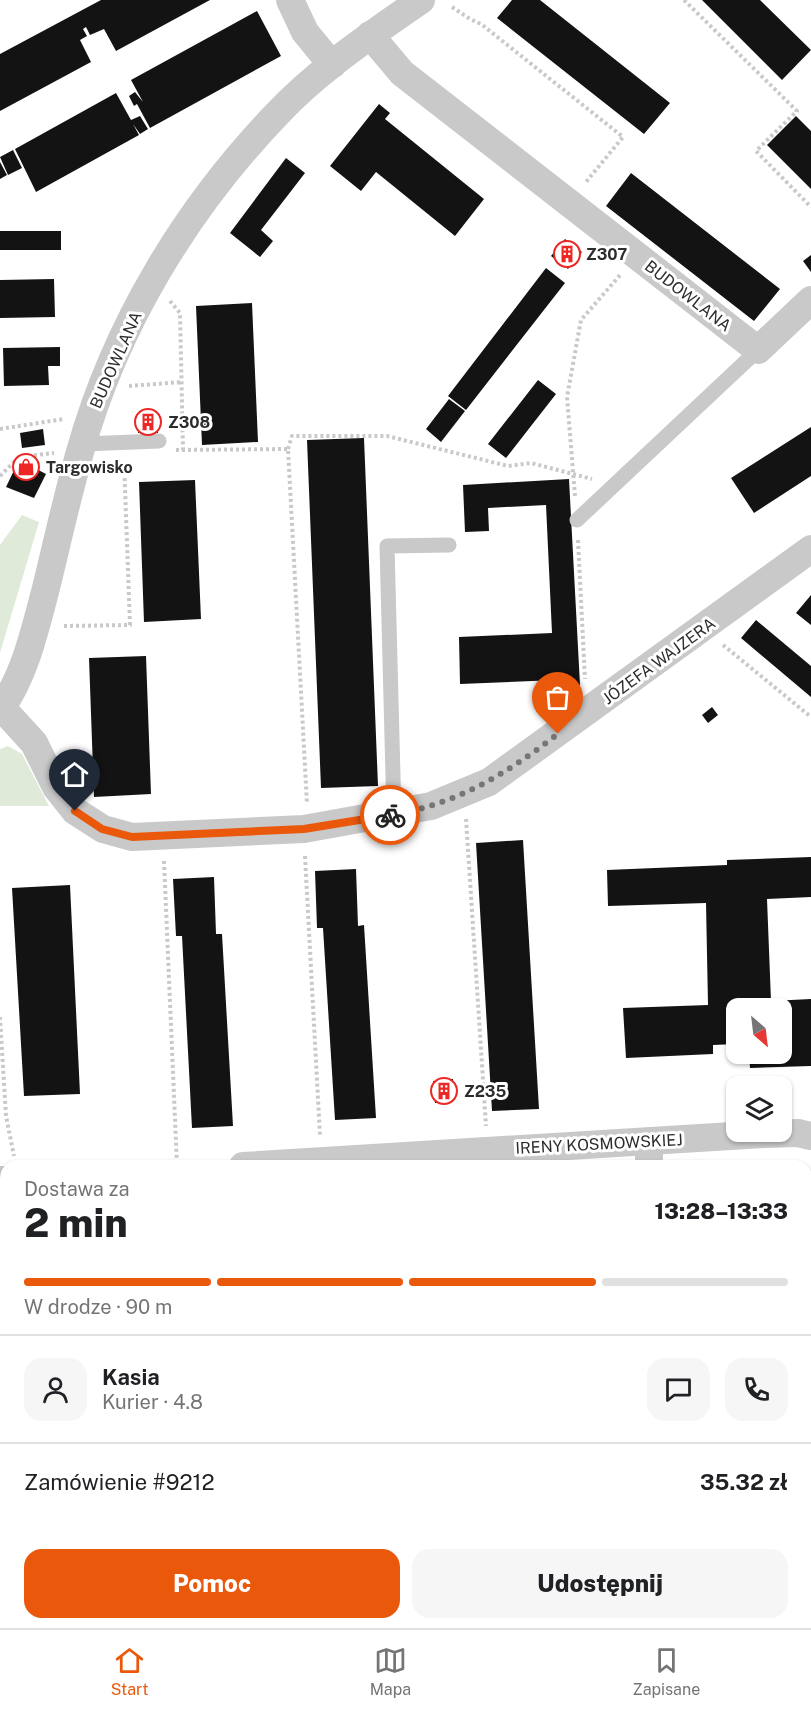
<!DOCTYPE html>
<html lang="pl">
<head>
<meta charset="utf-8">
<style>
  body { margin:0; font-family:"Public Sans",sans-serif; background:#f6f6f6; color:#202124; height:100vh; display:flex; flex-direction:column; font-size:22px; white-space:nowrap }
  * { box-sizing:border-box; margin:0 }
  p { font-size:20px; color:#757577 }
  .icon { flex:none; width:33px; height:33px; fill:none; stroke:currentColor; stroke-width:2; stroke-linecap:round; stroke-linejoin:round }
  .map { position:relative; flex:1; overflow:hidden }
  .details { position:absolute; left:0px; top:1160px; width:812px; height:470px; display:flex; flex-direction:column; background:#fff; border-radius:18px 18px 0 0; box-shadow:0 2px 4px #0004 }
  .details>* { flex:none }
  .needle { width:39px; rotate:152deg }
  .tools { position:absolute; left:726px; top:998px; display:grid; gap:12px }
  .tools a { display:grid; place-items:center; width:66px; height:66px; border-radius:12px; background:#fff; box-shadow:0 2px 4px #0004; font-size:30px }
  .pin { position:absolute; display:grid; place-items:center; width:51px; height:51px; color:#fff; margin:-62px -26px; border-radius:50% 50% 50% 0; rotate:-45deg; box-shadow:0 0 6px #0007 }
  .pin .icon { rotate:45deg }
  .courier { position:absolute; display:grid; place-items:center; width:60px; height:60px; margin:-30px; border:4px solid #ea580c; border-radius:50%; background:#fff; color:#222; box-shadow:0 2px 8px #0007 }
  .overview em { font-style:normal; font-weight:800 }
  .overview div { display:flex; flex-direction:column-reverse }
  .overview { display:flex; align-items:center; justify-content:space-between; height:102px; padding:0 24px }
  h1 { font-size:39px; font-weight:800; line-height:45px }
  .bar { display:grid; grid-template-columns:repeat(4,1fr); gap:9px 6px; align-content:center; height:72px; padding:0 24px }
  .bar i { height:8px; border-radius:4px; background:#e0e0e0 }
  .bar .on { background:#ea580c }
  .bar p { grid-column:span 4 }
  .line { display:flex; align-items:center; gap:15px; padding:0 24px; border-top:2px solid #e0e0e0 }
  .line div { flex:1 }
  .round { display:grid; place-items:center; flex:none; width:63px; height:63px; border-radius:18px; background:#f6f6f6 }
  .button { display:flex; gap:12px; margin-top:auto; padding:12px 24px }
  .button a { flex:1; height:69px; border-radius:18px; background:#ea580c; color:#fff; font-size:24px; font-weight:800; line-height:69px; text-align:center }
  .button a+a { background:#f6f6f6; color:#202124 }
  .menu { display:flex; justify-content:space-around; align-items:center; height:84px; border-top:2px solid #e0e0e0; background:#fff; font-size:16px; color:#757577 }
  .menu a { display:grid; justify-items:center; gap:3px }
  .menu .on { color:#ea580c }
  .map>svg:first-child { display:block }
  .green { fill:#e0ead8 }
  .building { fill:#131313 }
  .lines { fill:none; stroke-linecap:round; stroke-linejoin:round }
  .path { stroke:#c9c9c9; stroke-width:4; stroke-dasharray:3 3; stroke-linecap:butt }
  .lane { stroke:#c9c9c9; stroke-width:15 }
  .street { stroke:#c9c9c9; stroke-width:28 }
  .done { stroke:#767676; stroke-width:6; stroke-dasharray:0 10.8 }
  .route { stroke:#ea580c; stroke-width:8 }
  .labels { text-anchor:middle; dominant-baseline:central; stroke-width:6; stroke-linejoin:round; paint-order:stroke }
  .poi-label { font-size:16px; font-weight:bold; fill:#2c2c2c; stroke:#fff; text-anchor:start }
  .street-label { font-size:16px; fill:#2c2c2c; stroke:#fff }
</style>
</head>
<body>
<div class="map">
<svg width="811" height="1628" viewBox="0 0 811 1628">
  <rect width="100%" height="100%" fill="#fff"/>
  <!-- green -->
  <path class="green" d="M22 515 39 522 0 653V545Z
    M8 746 22 754 49 806H0V749Z"/>
  <!-- building -->
  <path class="building" d="M101 0H210L116 51 104 29 90 35 86 27 83 29 87 36 80 40 91 62 0 111V54Z
    M512 0H540L670 103 644 134 497 18Z
    M702 0H760L811 50 782 80Z
    M257 11 281 56 150 128 137 104 134 106 129 96 135 92 143 102 131 80Z
    M116 93 131 120 140 116 148 129 140 134 133 124 139 135 36 192 15 149Z
    M379 104 390 113 385 119 484 199 455 236 376 172 361 191 330 166Z
    M796 116 811 131V189L767 145Z
    M13 150 22 168 8 175 0 157Z
    M286 158 305 173 261 230 273 241 260 257 230 233Z
    M0 162 7 175 0 179Z
    M631 173 780 289 754 321 606 206Z
    M0 231H61V250H0Z
    M565 239 582 252 568 269 551 256Z
    M811 255V272L803 261Z
    M546 268 565 283 466 410 448 396Z
    M54 279 55 317 0 318V280Z
    M252 303 258 442 202 445 196 306Z
    M60 347V366H48L49 385 4 386 3 348Z
    M538 380 556 394 506 458 488 444Z
    M449 399 465 411 441 442 426 429Z
    M157 411 158 433H138V412Z
    M811 427V476L754 513 731 478Z
    M43 429 45 445 22 448 20 433Z
    M364 438 378 786 321 788 307 440Z
    M19 460 46 474 34 498 6 487Z
    M569 479 580 685 558 686 557 680 460 684 459 637 552 633 546 505 488 508 489 531 465 532 463 485Z
    M195 480 201 619 144 622 139 482Z
    M811 595V625L796 613Z
    M756 620 811 666V697L741 638Z
    M146 656 151 794 94 797 89 658Z
    M712 707 718 715 708 723 702 715Z
    M523 840 539 1109 492 1111 476 843Z
    M811 857V897L767 899 771 1001 811 999V1066L750 1068 749 1053H782V1008H736V1044L713 1045V1054L626 1058 623 1008 708 1005 706 903 608 906 607 870 727 865V860Z
    M356 869 358 926 364 925 376 1118 335 1120 323 928H317L315 871Z
    M214 877 216 934H222L233 1126 192 1128 182 936H176L173 879Z
    M70 885 80 1094 24 1096 12 888Z
    M453 1079 454 1101 435 1103 433 1081Z
    M0 1224H6V1383H0Z
    M0 1413H6V1510H0Z
    M806 1493H807L809 1517H806Z
    M811 1518V1592H806V1519Z
    M0 1540H6V1623H27V1628H0Z
    M87 1623H123V1628H87Z
    M289 1623H323V1628H289Z
    M358 1623H392V1628H358Z
    M495 1623H517V1628H495Z
    M572 1623H609V1628H572Z
    M695 1623H731V1628H695Z
    M778 1623H803V1628H778Z"/>
  <g class="lines">
    <!-- path -->
    <path class="path" d="M684 0 797 111 756 151 811 207
      M452 7 470 19 481 24 623 137 586 182
      M170 301 180 313 183 450
      M129 386 182 382
      M0 429 64 419
      M288 449 292 436H387L508 466 531 463 592 479
      M176 450 288 449 307 804
      M0 476 19 457 54 453
      M575 496 567 397 581 320 621 274
      M578 540 585 679
      M64 626 130 625 124 461
      M723 645 811 717
      M466 819 486 1126
      M305 856 320 1136
      M164 861 177 1166
      M0 1017 6 1116 14 1156"/>
    <!-- lane -->
    <path class="lane" d="M83 444 159 441
      M577 520 758 350
      M394 814 387 546 449 545"/>
    <!-- street -->
    <path class="street" d="M290 0 305 32 332 65
      M370 35 402 73 758 350 811 300
      M2 708 34 743 56 787 75 811 103 829 132 837 304 829 431 806 489 782 811 549
      M0 710C25 675 35 630 46 588 57 543 67 497 80 452 115 326 186 209 276 115 318 70 371 35 421 0
      M649 1141V1166
      M243 1166 765 1134 798 1133 811 1136
      M0 1180H6
      M340 1623V1628
      M652 1623V1628
      M57 1628V1623"/>
  </g>
  <g class="lines">
    <!-- done -->
    <path class="done" d="M390 815C458 804 504 775 558 734"/>
    <!-- route -->
    <path class="route" d="M75 811 102 829 132 837 304 829 390 815"/>
  </g>
  <!-- icons -->
  <defs>
    <symbol id="building-ring" viewBox="-11 -11 22 22"><circle r="9.5" fill="#fff" stroke="#ec2724" stroke-width="1.5"/><path d="M-4-6H4V6H1V3H-1V6H-4ZM-2.5-4.3h1.7v1.8h-1.7ZM.8-4.3h1.7v1.8H.8ZM-2.5-1h1.7V.8h-1.7ZM.8-1h1.7V.8H.8Z" fill="#ec2724"/></symbol>
    <symbol id="shop-ring" viewBox="-11 -11 22 22"><circle r="9.5" fill="#fff" stroke="#ec2724" stroke-width="1.5"/><path d="M-5-2.5h2.3a2.7 3.5 0 0 1 5.4 0H5L5.5 6h-11ZM-1.5-2.5h3a1.5 2.3 0 0 0-3 0Z" fill="#ec2724"/></symbol>
  </defs>
  <g fill-rule="evenodd">
    <use href="#building-ring" x="552" y="239" width="30" height="30"/>
    <use href="#building-ring" x="133" y="407" width="30" height="30"/>
    <use href="#shop-ring" x="11" y="452" width="30" height="30"/>
    <use href="#building-ring" x="429" y="1076" width="30" height="30"/>
  </g>
  <g class="labels">
    <!-- poi labels -->
    <g class="poi-label">
      <text x="586" y="254">Z307</text>
      <text x="168" y="422">Z308</text>
      <text x="46" y="467">Targowisko</text>
      <text x="464" y="1091">Z235</text>
    </g>
    <!-- street labels -->
    <g class="street-label">
      <text transform="translate(688 296) rotate(38)">BUDOWLANA</text>
      <text transform="translate(116 360) rotate(-66)">BUDOWLANA</text>
      <text transform="translate(659 661) rotate(-36)">JÓZEFA WAJZERA</text>
      <text transform="translate(599 1144) rotate(-3)">IRENY KOSMOWSKIEJ</text>
    </g>
  </g>
</svg>
<div class="tools">
<a><svg class="needle" viewBox="-14 -14 28 28"><path d="M0-13l5 13h-10z" fill="#e53935"/><path d="M0 13l5-13h-10z" fill="#757577"/></svg></a>
<a><svg class="icon" aria-label="layers" viewBox="0 0 24 24"><path d="M12 4l9 5-9 5-9-5zM3 14l9 5 9-5"/></svg></a>
</div>
<div class="pin" style="left:558px;top:734px;background:#ea580c"><svg class="icon" aria-label="bag" viewBox="0 0 24 24"><path d="M5 8h14l-1 12H6zM9 8a3 3 0 0 1 6 0"/></svg></div>
<div class="pin" style="left:75px;top:811px;background:#1f2937"><svg class="icon" aria-label="home" viewBox="0 0 24 24"><path d="M3 11l9-7 9 7M6 9v11h12V9"/></svg></div>
<div class="courier" style="left:390px;top:815px"><svg class="icon" aria-label="bike" viewBox="0 0 24 24"><circle cx="6" cy="16" r="4"/><circle cx="18" cy="16" r="4"/><path d="M6 16l4-8h5l3 8M10 8l3 8H6M13 5h3"/></svg></div>
<section class="details">
<div class="overview"><div><h1>2 min</h1><p>Dostawa za</p></div><em>13:28–13:33</em></div>
<div class="bar"><i class="on"></i><i class="on"></i><i class="on"></i><i></i><p>W drodze · 90 m</p></div>
<div class="line" style="height:108px"><a class="round"><svg class="icon" aria-label="person" viewBox="0 0 24 24"><circle cx="12" cy="8" r="4"/><path d="M4 21q1-7 8-7t8 7"/></svg></a><div><b>Kasia</b><p>Kurier · 4.8</p></div><a class="round"><svg class="icon" aria-label="chat" viewBox="0 0 24 24"><path d="M4 5h16v11H9l-5 4z"/></svg></a><a class="round"><svg class="icon" aria-label="phone" viewBox="0 0 24 24"><path d="M5 4h4l2 5-3 2q2 4 5 5l2-3 5 2v4C11 20 4 13 5 4z"/></svg></a></div>
<div class="line" style="height:78px"><div>Zamówienie #9212</div><b>35.32 zł</b></div>
<div class="button"><a>Pomoc</a><a>Udostępnij</a></div>
</section>
</div>
<nav class="menu">
<a class="on"><svg class="icon" aria-label="home" viewBox="0 0 24 24"><path d="M3 11l9-7 9 7M6 9v11h12V9"/></svg>Start</a>
<a><svg class="icon" aria-label="map" viewBox="0 0 24 24"><path d="M3 6l6-2 6 2 6-2v14l-6 2-6-2-6 2zM9 4v14M15 6v14"/></svg>Mapa</a>
<a><svg class="icon" aria-label="saved" viewBox="0 0 24 24"><path d="M7 4h10v16l-5-4-5 4z"/></svg>Zapisane</a>
</nav>
</body>
</html>
